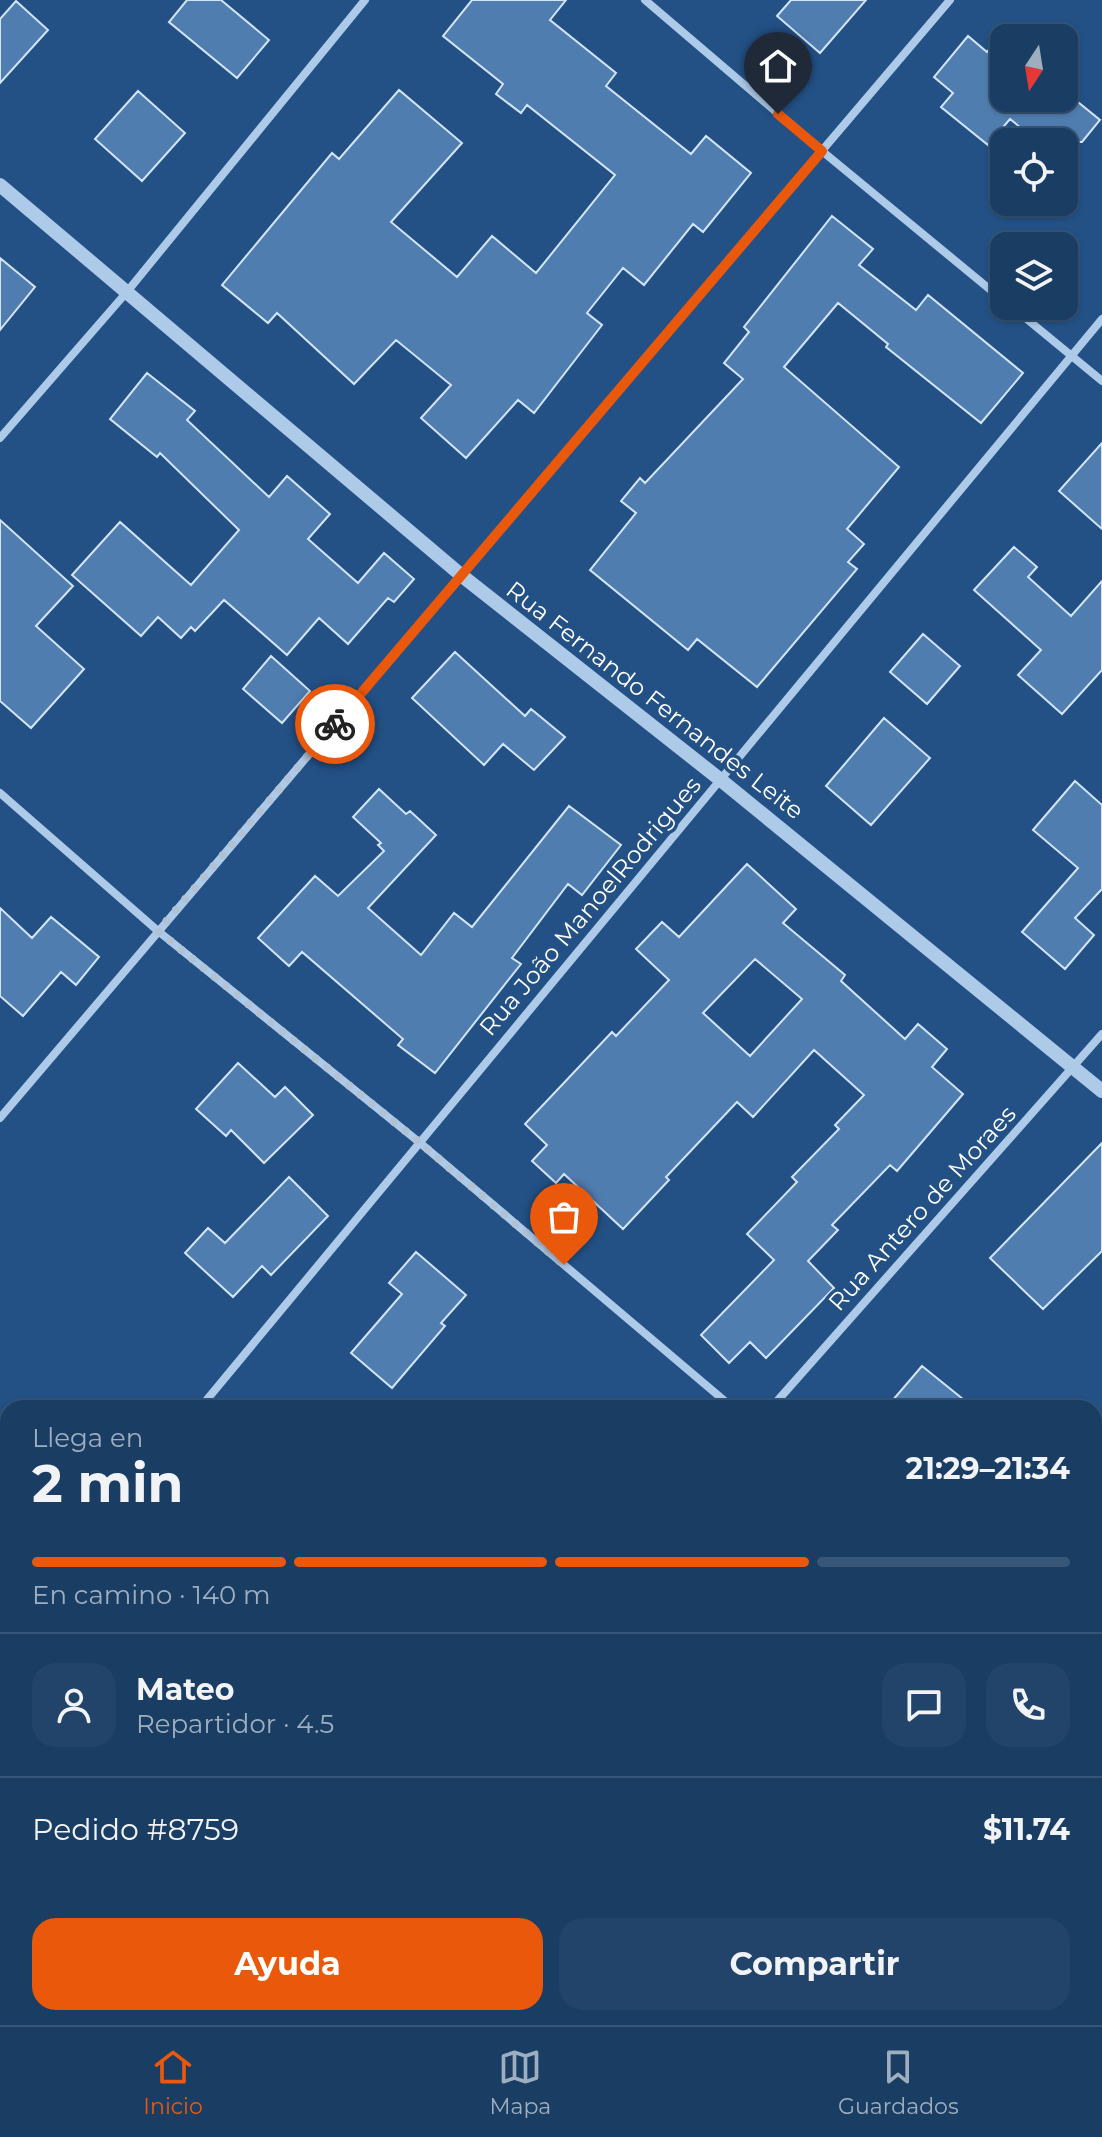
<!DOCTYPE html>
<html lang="es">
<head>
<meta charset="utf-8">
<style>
  body { margin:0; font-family:Montserrat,sans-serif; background:#23446a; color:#f1f3f6; height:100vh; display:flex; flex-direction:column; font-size:30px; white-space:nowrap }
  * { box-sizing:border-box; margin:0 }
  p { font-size:26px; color:#9faebf }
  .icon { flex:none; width:44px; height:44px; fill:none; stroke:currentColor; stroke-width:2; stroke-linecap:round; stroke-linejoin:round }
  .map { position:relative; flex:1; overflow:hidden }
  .side { position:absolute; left:0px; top:1400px; width:1102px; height:626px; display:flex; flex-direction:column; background:#1a3d64; border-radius:24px 24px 0 0; box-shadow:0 2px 6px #0004,0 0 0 2px #385678 }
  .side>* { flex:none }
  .needle { width:52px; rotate:192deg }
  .controls { position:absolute; left:990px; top:24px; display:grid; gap:16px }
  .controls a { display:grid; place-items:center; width:88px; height:88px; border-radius:16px; background:#1a3d64; box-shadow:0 2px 6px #0004,0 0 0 2px #385678; font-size:40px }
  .pin { position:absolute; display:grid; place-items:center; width:68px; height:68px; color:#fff; margin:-82px -34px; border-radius:50% 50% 50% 0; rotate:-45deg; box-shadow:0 0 8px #0007 }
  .pin .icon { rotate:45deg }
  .courier { position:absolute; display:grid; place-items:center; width:80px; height:80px; margin:-40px; border:6px solid #ea580c; border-radius:50%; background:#fff; color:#222; box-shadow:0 2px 10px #0007 }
  .headline em { font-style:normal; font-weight:700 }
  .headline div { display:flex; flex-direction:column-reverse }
  .headline { display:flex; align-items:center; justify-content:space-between; height:136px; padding:0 32px }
  h1 { font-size:52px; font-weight:700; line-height:60px }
  .bar { display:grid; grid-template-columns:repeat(4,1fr); gap:12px 8px; align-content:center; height:96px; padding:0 32px }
  .bar i { height:10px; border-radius:6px; background:#385678 }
  .bar .on { background:#ea580c }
  .bar p { grid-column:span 4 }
  .line { display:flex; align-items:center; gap:20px; padding:0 32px; border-top:2px solid #385678 }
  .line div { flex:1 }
  .round { display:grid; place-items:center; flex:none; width:84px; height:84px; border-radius:24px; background:#23446a }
  .cta { display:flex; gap:16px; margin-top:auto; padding:16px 32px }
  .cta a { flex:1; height:92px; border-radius:24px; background:#ea580c; color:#fff; font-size:32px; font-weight:700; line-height:92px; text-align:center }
  .cta a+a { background:#23446a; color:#f1f3f6 }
  .dock { display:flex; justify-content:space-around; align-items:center; height:112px; border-top:2px solid #385678; background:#1a3d64; font-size:22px; color:#9faebf }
  .dock a { display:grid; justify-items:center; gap:4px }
  .dock .on { color:#ea580c }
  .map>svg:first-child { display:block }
  .building { fill:#507db0; stroke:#d2e4f7; stroke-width:2; fill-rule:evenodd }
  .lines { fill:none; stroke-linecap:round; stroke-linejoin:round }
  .minor { stroke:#aecae9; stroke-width:8 }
  .tertiary { stroke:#aecae9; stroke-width:14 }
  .done { stroke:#b2c2d5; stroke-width:8; stroke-dasharray:0 14.4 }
  .route { stroke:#ea580c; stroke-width:10 }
  .labels { text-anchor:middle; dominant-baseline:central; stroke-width:7; stroke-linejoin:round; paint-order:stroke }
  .street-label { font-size:24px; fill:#fff; stroke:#235186 }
</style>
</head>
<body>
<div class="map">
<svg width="1102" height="2025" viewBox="0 0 1102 2025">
  <rect width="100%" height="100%" fill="#235186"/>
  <!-- building -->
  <path class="building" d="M187 0H221L269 40 237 78 169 22Z
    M472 0H566L550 20 616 73 606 86 691 154 706 136 751 173 703 232 693 224 644 285 623 268 587 313 602 325 534 413 518 400 466 458 421 418 451 385 396 340 354 384 277 313 268 323 222 285 332 153 339 159 399 90 462 143 391 222 457 277 492 236 536 273 615 175 527 105 521 113 496 94 503 84 443 36Z
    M791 0H866L820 53 777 16Z
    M16 1 48 30 0 83V19Z
    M1004 32V98H1073L1100 120 1082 142H1038L1010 119 988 145 941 107 953 93 934 77 968 36 987 52Z
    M138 91 185 133 142 181 95 139Z
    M832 216 873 249 859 265 916 310 928 295 1023 373 981 423 886 347 888 344 838 303 784 367 899 467 847 529 864 544 848 562 857 569 757 687 697 639 688 650 590 570 636 513 621 501 640 478 645 483 743 379 724 363 749 332 744 327Z
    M0 258 35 287 0 330Z
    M147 373 195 411 187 420 269 497 287 476 330 514 308 539 358 583 384 553 414 579 394 602 388 598 348 644 319 618 287 655 224 600 195 631 191 627 181 638 158 617 141 636 72 575 120 522 191 585 239 530 160 453 157 457 110 419Z
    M1102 443V529L1059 491Z
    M0 520 73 586 36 626 84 669 31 728 0 701Z
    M1014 547 1037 567 1028 577 1071 616 1102 581V670L1062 714 1018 675 1041 650 974 590Z
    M923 634 960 666 927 704 890 672Z
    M455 652 525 716 531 709 565 737 534 770 503 744 484 765 412 698Z
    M271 656 310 691 282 723 243 689Z
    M884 718 930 758 871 825 826 786Z
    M1075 781 1102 805V889L1075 918 1094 935 1065 969 1022 932 1078 868 1033 830Z
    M379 789 406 814 410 811 436 835 368 908 421 955 454 913 472 927 569 806 621 845 582 895 568 884 512 958 521 964 435 1073 398 1045 403 1039 302 952 289 966 258 938 315 876 338 896 384 851 378 845 381 843 353 817Z
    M747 864 796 909 783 923 845 975 841 981 905 1039 918 1024 947 1049 932 1067 963 1094 897 1171 890 1165 832 1225 838 1230 808 1261 834 1288 766 1358 750 1342 729 1363 701 1335 774 1260 747 1234 797 1182 792 1177 839 1129 835 1125 864 1095 814 1050 753 1117 737 1102 666 1177 669 1180 623 1229 564 1174 556 1183 532 1161 547 1145 525 1124 612 1032 616 1036 669 980 636 949 662 922 679 937ZM755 959 802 999 750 1056 703 1013Z
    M0 908 32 938 51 917 99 957 76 985 61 972 23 1016 0 996Z
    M238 1063 275 1097 285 1087 313 1115 264 1163 231 1130 226 1136 196 1109Z
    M1102 1143V1251L1043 1309 990 1258Z
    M289 1177 328 1216 271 1275 262 1266 233 1297 185 1253 208 1228 225 1243Z
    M416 1252 466 1295 441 1323 445 1326 392 1388 351 1353 402 1294 389 1283Z
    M922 1366 974 1408H886Z"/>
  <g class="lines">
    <!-- minor -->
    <path class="minor" d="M645 0 822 151 1004 301
      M1011 306 1102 381
      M0 438 126 293 365 0
      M0 793 158 931 419 1142 733 1408
      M0 1118 950 0
      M200 1408 1102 319
      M771 1408 1102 1034
      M0 1422 8 1429
      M0 1889 8 1879
      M726 2018 734 2025
      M544 2025 550 2018"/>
    <!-- tertiary -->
    <path class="tertiary" d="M0 185 461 575 722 781 1102 1091"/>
  </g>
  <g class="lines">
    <!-- done -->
    <path class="done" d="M335 724 158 931 419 1142 564 1265"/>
    <!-- route -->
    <path class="route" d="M335 724 822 151 778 114"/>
  </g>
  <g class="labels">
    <!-- street labels -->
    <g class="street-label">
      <text transform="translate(655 700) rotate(38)">Rua Fernando Fernandes Leite</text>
      <text transform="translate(590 906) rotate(-50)">Rua João ManoelRodrigues</text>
      <text transform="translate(922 1208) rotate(-48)">Rua Antero de Moraes</text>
    </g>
  </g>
</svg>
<div class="controls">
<a><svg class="needle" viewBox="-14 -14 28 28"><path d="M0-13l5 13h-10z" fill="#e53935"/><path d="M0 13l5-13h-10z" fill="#9faebf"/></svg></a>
<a><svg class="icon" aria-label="locate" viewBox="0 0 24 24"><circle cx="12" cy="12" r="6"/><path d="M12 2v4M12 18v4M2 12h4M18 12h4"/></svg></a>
<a><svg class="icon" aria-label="layers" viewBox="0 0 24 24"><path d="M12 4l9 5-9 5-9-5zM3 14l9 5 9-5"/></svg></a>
</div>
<div class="pin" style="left:564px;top:1265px;background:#ea580c"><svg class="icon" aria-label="bag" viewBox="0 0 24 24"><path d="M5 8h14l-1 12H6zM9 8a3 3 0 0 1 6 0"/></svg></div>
<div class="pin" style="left:778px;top:114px;background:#1f2937"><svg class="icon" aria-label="home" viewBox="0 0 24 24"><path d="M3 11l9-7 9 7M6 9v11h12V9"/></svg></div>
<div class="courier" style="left:335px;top:724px"><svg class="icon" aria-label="bike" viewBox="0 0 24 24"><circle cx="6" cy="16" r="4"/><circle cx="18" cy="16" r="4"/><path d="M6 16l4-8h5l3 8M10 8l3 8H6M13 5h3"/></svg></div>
<section class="side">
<div class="headline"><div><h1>2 min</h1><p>Llega en</p></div><em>21:29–21:34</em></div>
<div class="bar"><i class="on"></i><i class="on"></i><i class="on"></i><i></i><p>En camino · 140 m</p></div>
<div class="line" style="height:144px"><a class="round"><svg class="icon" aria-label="person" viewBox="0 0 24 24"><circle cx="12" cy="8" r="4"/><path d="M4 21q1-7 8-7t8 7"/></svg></a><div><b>Mateo</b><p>Repartidor · 4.5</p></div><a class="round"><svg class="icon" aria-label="chat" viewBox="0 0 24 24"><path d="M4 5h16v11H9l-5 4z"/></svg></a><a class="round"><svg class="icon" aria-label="phone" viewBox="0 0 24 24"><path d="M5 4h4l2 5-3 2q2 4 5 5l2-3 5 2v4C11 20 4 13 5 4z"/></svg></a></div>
<div class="line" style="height:104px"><div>Pedido #8759</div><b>$11.74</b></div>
<div class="cta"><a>Ayuda</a><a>Compartir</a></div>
</section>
</div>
<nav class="dock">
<a class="on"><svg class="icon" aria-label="home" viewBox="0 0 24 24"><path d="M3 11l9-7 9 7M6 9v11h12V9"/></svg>Inicio</a>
<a><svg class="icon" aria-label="map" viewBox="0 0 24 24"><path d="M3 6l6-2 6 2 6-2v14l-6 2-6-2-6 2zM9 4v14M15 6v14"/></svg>Mapa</a>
<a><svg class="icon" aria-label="saved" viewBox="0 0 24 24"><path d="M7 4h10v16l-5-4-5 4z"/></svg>Guardados</a>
</nav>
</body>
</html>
